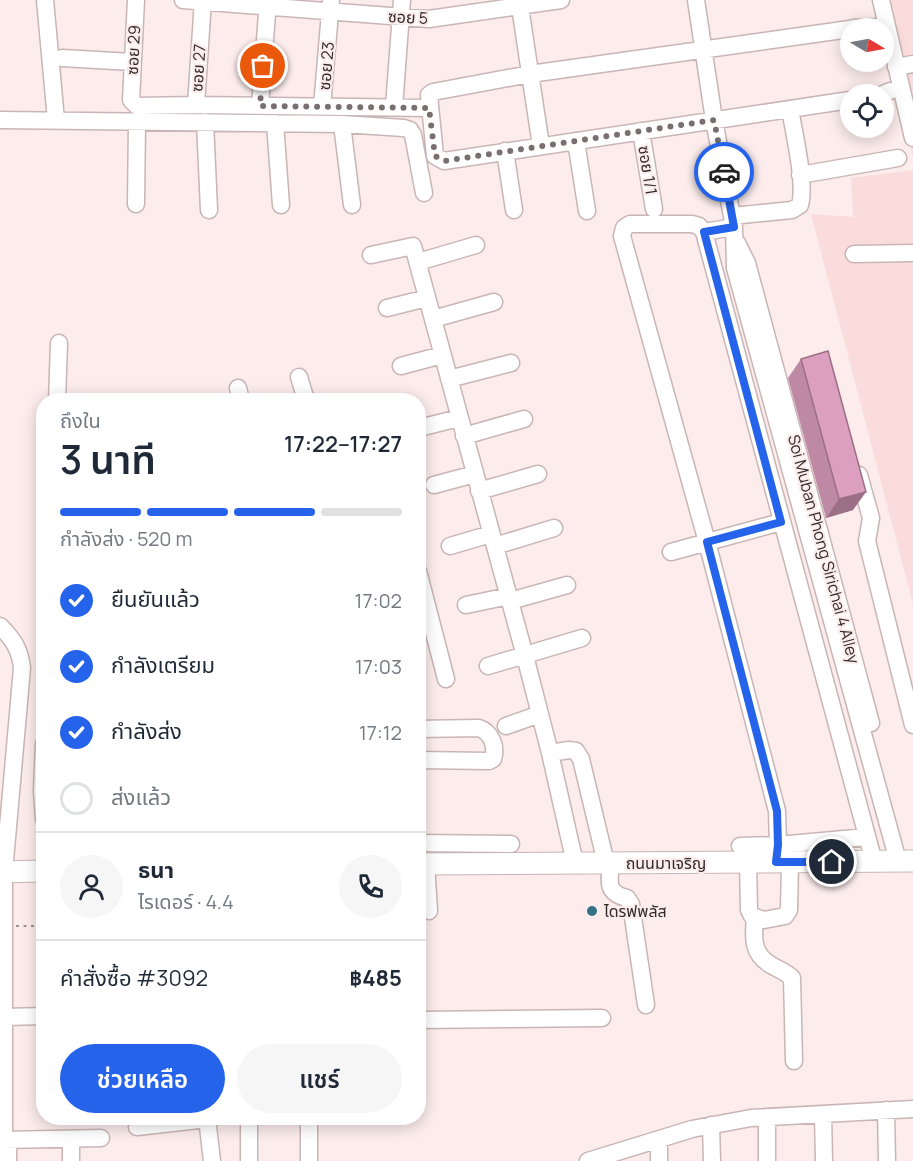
<!DOCTYPE html>
<html lang="th">
<head>
<meta charset="utf-8">
<style>
  body { margin:0; font-family:Manrope,"Noto Sans Thai",sans-serif; background:#f6f6f7; color:#1f2937; height:100vh; display:flex; flex-direction:column; font-size:22px; white-space:nowrap }
  * { box-sizing:border-box; margin:0 }
  p { font-size:20px; color:#747a83 }
  .icon { flex:none; width:33px; height:33px; fill:none; stroke:currentColor; stroke-width:2; stroke-linecap:round; stroke-linejoin:round }
  .map { position:relative; flex:1; overflow:hidden }
  .side { position:absolute; left:36px; top:393px; width:390px; height:732px; display:flex; flex-direction:column; background:#fff; border-radius:24px; box-shadow:0 3px 15px #0003 }
  .side>* { flex:none }
  .needle { width:39px; rotate:100deg }
  .tools { position:absolute; left:840px; top:18px; display:grid; gap:12px }
  .tools a { display:grid; place-items:center; width:54px; height:54px; border-radius:50%; background:#fff; box-shadow:0 3px 15px #0003; font-size:30px }
  .pin { position:absolute; display:grid; place-items:center; width:51px; height:51px; color:#fff; margin:-26px; border:3px solid #fff; border-radius:50%; box-shadow:0 2px 6px #0007 }
  .courier { position:absolute; display:grid; place-items:center; width:60px; height:60px; margin:-30px; border:4px solid #2563eb; border-radius:50%; background:#fff; color:#222; box-shadow:0 2px 8px #0007 }
  .headline em { font-style:normal; font-weight:600 }
  .headline div { display:flex; flex-direction:column-reverse }
  .headline { display:flex; align-items:center; justify-content:space-between; height:102px; padding:0 24px }
  h1 { font-size:39px; font-weight:600; line-height:45px }
  .bar { display:grid; grid-template-columns:repeat(4,1fr); gap:9px 6px; align-content:center; height:72px; padding:0 24px }
  .bar i { height:8px; border-radius:4px; background:#e0e1e3 }
  .bar .active { background:#2563eb }
  .bar p { grid-column:span 4 }
  .line { display:flex; align-items:center; gap:15px; padding:0 24px; border-top:2px solid #e0e1e3 }
  .line div { flex:1 }
  .round { display:grid; place-items:center; flex:none; width:63px; height:63px; border-radius:32px; background:#f6f6f7 }
  ol { padding:0 24px; list-style:none }
  li { display:flex; align-items:center; gap:18px; height:66px }
  li p { margin-inline-start:auto }
  li .icon { padding:6px; border-radius:50%; background:#2563eb; color:#fff; stroke-width:4 }
  li:last-child { color:#747a83 }
  li i { width:33px; height:33px; border:3px solid #e0e1e3; border-radius:50% }
  .action { display:flex; gap:12px; margin-top:auto; padding:12px 24px }
  .action a { flex:1; height:69px; border-radius:36px; background:#2563eb; color:#fff; font-size:24px; font-weight:600; line-height:69px; text-align:center }
  .action a+a { background:#f6f6f7; color:#1f2937 }
  .map>svg:first-child { display:block }
  .built { fill:#fadcdc }
  .lines { fill:none; stroke-linecap:round; stroke-linejoin:round }
  .minor-casing { stroke:#c9b5b5; stroke-width:19 }
  .major-casing { stroke:#c9b5b5; stroke-width:23 }
  .path { stroke:#9c9090; stroke-width:2; stroke-dasharray:3 4.5; stroke-linecap:butt }
  .minor { stroke:#fff; stroke-width:16 }
  .major { stroke:#fff; stroke-width:21 }
  .wall { fill:#be89a4 }
  .shaded-wall { fill:#9b6f86 }
  .building { fill:#dd9fbf; stroke:#9b6f86; stroke-width:1.5 }
  .done { stroke:#796f6f; stroke-width:6; stroke-dasharray:0 10.8 }
  .route { stroke:#2563eb; stroke-width:8 }
  .poi-dot { fill:#367189; stroke:#fcecec; stroke-width:2 }
  .labels { text-anchor:middle; dominant-baseline:central; stroke-width:4.5; stroke-linejoin:round; paint-order:stroke }
  .street-label { font-size:16px; fill:#322b2b; stroke:#fcecec }
  .poi-label { font-size:16px; fill:#322b2b; stroke:#fcecec; text-anchor:start }
</style>
</head>
<body>
<div class="map">
<svg width="913" height="1161" viewBox="0 0 913 1161">
  <rect width="100%" height="100%" fill="#fcecec"/>
  <!-- built -->
  <path class="built" d="M872 0H913V157L880 28Z
    M913 170V604L811 214 853 217 851 178Z"/>
  <g class="lines">
    <defs>
      <path id="minor" d="M45 0 56 120
        M136 0 131 100 137 106 196 105 429 108
        M183 0 429 19 561 0
        M519 0 541 146
        M696 0 714 120 734 227 735 268 898 861
        M881 0 913 138
        M853 28 876 27
        M850 29 530 74 433 92 429 95 435 156 444 161 850 100
        M62 58 132 62
        M896 67 913 64
        M883 94 890 91
        M196 105 203 0
        M260 106 268 0
        M322 107 331 0
        M394 107 402 0
        M0 120 342 124 404 128 410 130 413 135 424 193
        M205 122 209 210
        M275 123 281 205
        M342 124 352 205
        M641 131 654 209
        M576 141 587 211
        M505 151 514 210
        M800 175 898 158
        M136 204 137 121
        M732 216 792 210 800 205C806 183 794 133 790 109
        M704 232 734 227
        M737 243 747 263 871 723
        M854 254 913 253
        M371 255 413 246 525 656 550 753 575 863
        M418 262 476 245
        M387 308 427 298
        M433 319 494 302
        M401 366 442 355
        M299 377 306 400
        M449 379 511 363
        M238 388 241 400
        M57 400 59 343
        M419 428 459 418
        M464 436 524 419
        M859 475 871 518 867 541 913 725
        M434 485 475 474
        M479 491 538 474
        M450 546 491 534
        M495 546 554 528
        M671 552 781 522
        M418 571 446 679
        M510 601 567 585
        M466 605 509 596
        M0 626C13 639 20 649 22 668L4 872V1140L101 1138
        M488 666 582 638
        M506 726 540 714
        M418 729 479 728C491 732 497 746 493 759L489 761 418 760
        M44 744 42 791 44 819
        M550 753 569 750 576 751 581 759 606 863
        M418 843 511 844
        M740 846 778 845 866 837
        M748 862 749 910 752 916 764 920 785 916 789 910 790 862
        M776 862 778 845 777 811 707 542 622 236 624 228 630 224H692L699 226 704 232 874 862
        M611 863C609 882 606 893 627 898L631 904 646 1005
        M426 864 429 911
        M755 918C753 938 752 954 771 965 779 970 785 971 792 978L794 1061
        M4 1017 44 1016
        M418 1020 602 1018
        M886 1110 887 1161
        M823 1114 824 1161
        M207 1118 212 1161
        M249 1118V1161
        M309 1118V1161
        M711 1125 712 1161
        M137 1127 207 1119
        M71 1139V1161
        M8 1140V1161
        M659 1140V1161
        M588 1161 692 1129 751 1118 913 1109
        M767 1161V1117"/>
      <path id="major" d="M418 864 913 861
        M0 872 44 871"/>
    </defs>
    <!-- minor casing -->
    <use href="#minor" class="minor-casing"/>
    <!-- major casing -->
    <use href="#major" class="major-casing"/>
    <!-- path -->
    <path class="path" d="M16 926H44
      M64 1120V1118"/>
    <!-- minor -->
    <use href="#minor" class="minor"/>
    <!-- major -->
    <use href="#major" class="major"/>
  </g>
  <!-- wall -->
  <path class="wall" d="M801 359 853 510 826 518 788 378Z"/>
  <!-- shaded-wall -->
  <path class="shaded-wall" d="M866 492 853 510 826 518 839 499Z"/>
  <!-- building -->
  <path class="building" d="M828 351 866 492 839 499 801 359Z"/>
  <g class="lines">
    <!-- done -->
    <path class="done" d="M263 66 260 106 429 108 435 156 444 161 714 120 724 172"/>
    <!-- route -->
    <path class="route" d="M724 172 734 227 704 232 781 522 707 542 777 811 778 845 776 862H832"/>
  </g>
  <!-- markers -->
  <circle class="poi-dot" cx="592" cy="911" r="6"/>
  <g class="labels">
    <!-- street labels -->
    <g class="street-label">
      <text transform="translate(408 17) rotate(3)">ซอย 5</text>
      <text transform="translate(133 50) rotate(-87)">ซอย 29</text>
      <text transform="translate(326 66) rotate(-85)">ซอย 23</text>
      <text transform="translate(198 68) rotate(-86)">ซอย 27</text>
      <text transform="translate(648 170) rotate(81)">ซอย 1/1</text>
      <text transform="translate(824 549) rotate(75)">Soi Muban Phong Sirichai 4 Alley</text>
      <text x="666" y="863">ถนนมาเจริญ</text>
    </g>
    <!-- poi labels -->
    <g class="poi-label">
      <text x="604" y="911">ไดรฟพลัส</text>
    </g>
  </g>
</svg>
<div class="tools">
<a><svg class="needle" viewBox="-14 -14 28 28"><path d="M0-13l5 13h-10z" fill="#e53935"/><path d="M0 13l5-13h-10z" fill="#747a83"/></svg></a>
<a><svg class="icon" aria-label="locate" viewBox="0 0 24 24"><circle cx="12" cy="12" r="6"/><path d="M12 2v4M12 18v4M2 12h4M18 12h4"/></svg></a>
</div>
<div class="pin" style="left:263px;top:66px;background:#ea580c"><svg class="icon" aria-label="bag" viewBox="0 0 24 24"><path d="M5 8h14l-1 12H6zM9 8a3 3 0 0 1 6 0"/></svg></div>
<div class="pin" style="left:832px;top:862px;background:#1f2937"><svg class="icon" aria-label="home" viewBox="0 0 24 24"><path d="M3 11l9-7 9 7M6 9v11h12V9"/></svg></div>
<div class="courier" style="left:724px;top:172px"><svg class="icon" aria-label="car" viewBox="0 0 24 24"><path d="M5 17H2v-5l4-1 3-4h7l3 4 3 1v5h-3M9 17h6M6 11h13"/><circle cx="7" cy="17" r="2"/><circle cx="17" cy="17" r="2"/></svg></div>
<section class="side">
<div class="headline"><div><h1>3 นาที</h1><p>ถึงใน</p></div><em>17:22–17:27</em></div>
<div class="bar"><i class="active"></i><i class="active"></i><i class="active"></i><i></i><p>กำลังส่ง · 520 m</p></div>
<ol>
<li><svg class="icon" aria-label="check" viewBox="0 0 24 24"><path d="M5 12l5 5 9-10"/></svg>ยืนยันแล้ว<p>17:02</p></li>
<li><svg class="icon" aria-label="check" viewBox="0 0 24 24"><path d="M5 12l5 5 9-10"/></svg>กำลังเตรียม<p>17:03</p></li>
<li><svg class="icon" aria-label="check" viewBox="0 0 24 24"><path d="M5 12l5 5 9-10"/></svg>กำลังส่ง<p>17:12</p></li>
<li><i></i>ส่งแล้ว</li>
</ol>
<div class="line" style="height:108px"><a class="round"><svg class="icon" aria-label="person" viewBox="0 0 24 24"><circle cx="12" cy="8" r="4"/><path d="M4 21q1-7 8-7t8 7"/></svg></a><div><b>ธนา</b><p>ไรเดอร์ · 4.4</p></div><a class="round"><svg class="icon" aria-label="phone" viewBox="0 0 24 24"><path d="M5 4h4l2 5-3 2q2 4 5 5l2-3 5 2v4C11 20 4 13 5 4z"/></svg></a></div>
<div class="line" style="height:78px"><div>คำสั่งซื้อ #3092</div><b>฿485</b></div>
<div class="action"><a>ช่วยเหลือ</a><a>แชร์</a></div>
</section>
</div>
</body>
</html>
